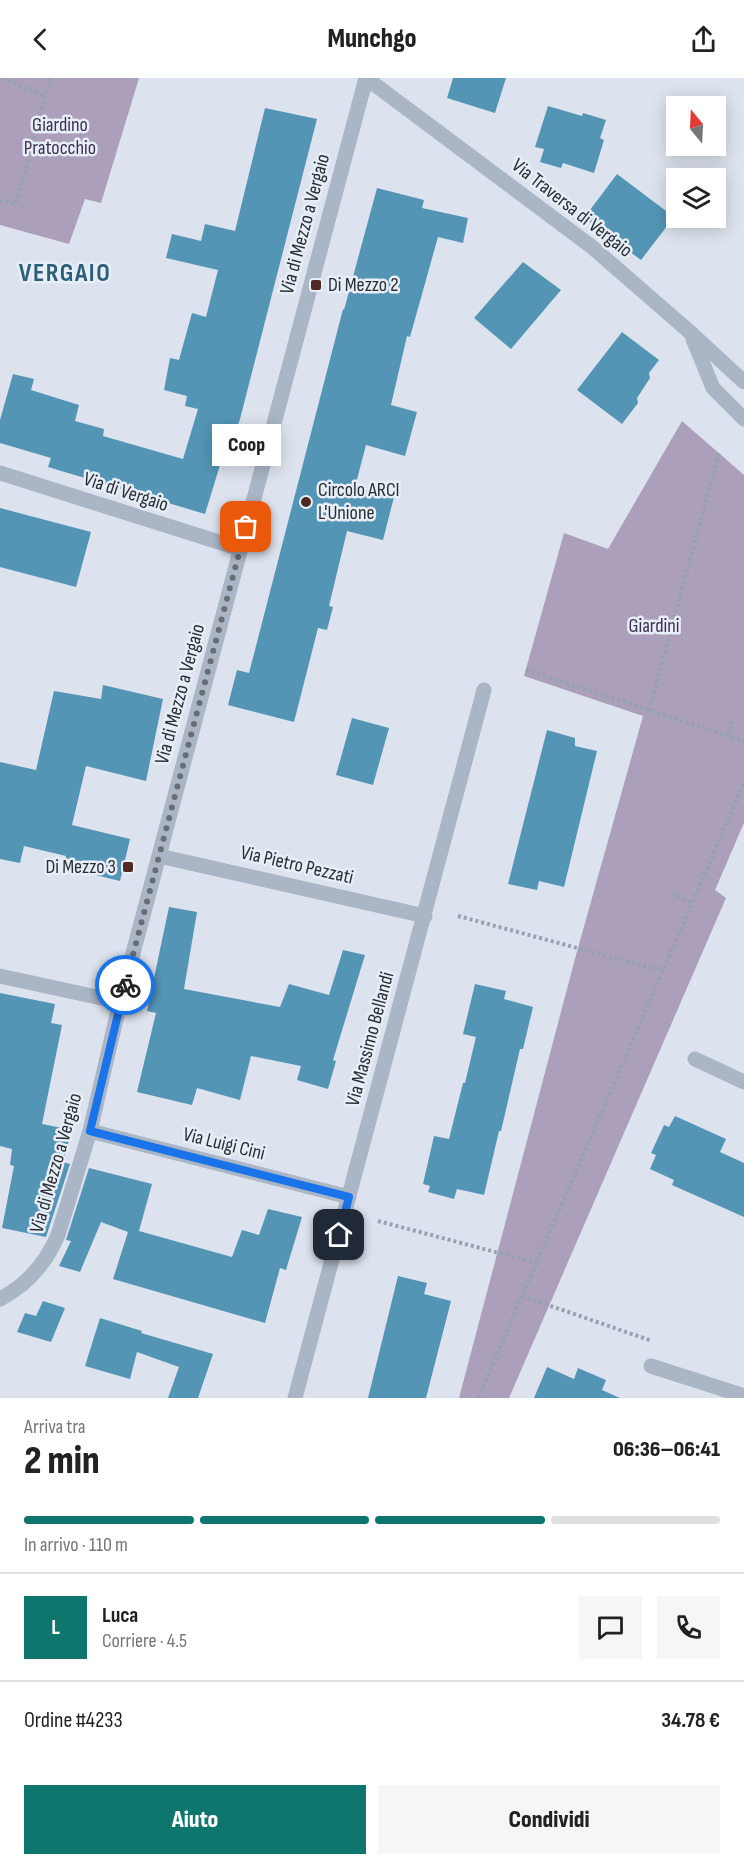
<!DOCTYPE html>
<html lang="it">
<head>
<meta charset="utf-8">
<style>
  body { margin:0; font-family:"Sofia Sans Condensed",sans-serif; background:#f6f6f6; color:#222; height:100vh; display:flex; flex-direction:column; font-size:22px; white-space:nowrap }
  * { box-sizing:border-box; margin:0 }
  p { font-size:20px; color:#767676 }
  .icon { flex:none; width:33px; height:33px; fill:none; stroke:currentColor; stroke-width:2; stroke-linecap:round; stroke-linejoin:round }
  .map { position:relative; height:1320px; overflow:hidden }
  .side { display:flex; flex-direction:column; background:#fff; flex:1 }
  .side>* { flex:none }
  .needle { width:39px; rotate:342deg }
  .controls { position:absolute; left:666px; top:18px; display:grid; gap:12px }
  .controls a { display:grid; place-items:center; width:60px; height:60px; border-radius:0px; background:#fff; box-shadow:0 3px 15px #0003; font-size:30px }
  .pin { position:absolute; display:grid; place-items:center; width:51px; height:51px; color:#fff; margin:-26px; border-radius:12px; box-shadow:0 3px 9px #0006 }
  .courier { position:absolute; display:grid; place-items:center; width:60px; height:60px; margin:-30px; border:4px solid #1a73e8; border-radius:50%; background:#fff; color:#222; box-shadow:0 2px 8px #0007 }
  .bubble { position:absolute; height:42px; border-radius:0px; background:#fff; box-shadow:0 3px 15px #0003; font-size:20px; font-weight:800; line-height:42px; text-align:center }
  .overview em { font-style:normal; font-weight:800 }
  .overview div { display:flex; flex-direction:column-reverse }
  .overview { display:flex; align-items:center; justify-content:space-between; height:102px; padding:0 24px }
  h1 { font-size:39px; font-weight:800; line-height:45px }
  .bar { display:grid; grid-template-columns:repeat(4,1fr); gap:9px 6px; align-content:center; height:72px; padding:0 24px }
  .bar i { height:8px; border-radius:4px; background:#e0e0e0 }
  .bar .on { background:#0f766e }
  .bar p { grid-column:span 4 }
  .line { display:flex; align-items:center; gap:15px; padding:0 24px; border-top:2px solid #e0e0e0 }
  .line div { flex:1 }
  .round { display:grid; place-items:center; flex:none; width:63px; height:63px; border-radius:0px; background:#f6f6f6 }
  .action { display:flex; gap:12px; margin-top:auto; padding:12px 24px }
  .action a { flex:1; height:69px; border-radius:0px; background:#0f766e; color:#fff; font-size:24px; font-weight:800; line-height:69px; text-align:center }
  .action a+a { background:#f6f6f6; color:#222 }
  header { display:flex; justify-content:space-between; align-items:center; height:78px; padding:0 24px; background:#fff; font-size:27px; font-weight:800 }
  .map>svg:first-child { display:block }
  .green { fill:#ab9fbb }
  .building { fill:#5495b6 }
  .lines { fill:none; stroke-linecap:round; stroke-linejoin:round }
  .path { stroke:#95a2b0; stroke-width:4; stroke-dasharray:3 3; stroke-linecap:butt }
  .street { stroke:#aab6c5; stroke-width:15 }
  .done { stroke:#686e74; stroke-width:6; stroke-dasharray:0 10.8 }
  .route { stroke:#1a73e8; stroke-width:8 }
  .poi-dot { fill:#4f2a24; stroke:#e8eef7; stroke-width:2 }
  .labels { text-anchor:middle; dominant-baseline:central; stroke-width:5; stroke-linejoin:round; paint-order:stroke }
  .park-label { font-size:20px; fill:#3e304e; stroke:#e8eef7 }
  .street-label { font-size:20px; fill:#292f33; stroke:#e8eef7 }
  .poi-label { font-size:20px; fill:#292f33; stroke:#e8eef7; text-anchor:start }
  .district-label { font-size:26px; font-weight:bold; letter-spacing:1.5px; fill:#2c5f78; stroke:#e8eef7 }
</style>
</head>
<body>
<header><svg class="icon" aria-label="back" viewBox="0 0 24 24"><path d="M15 5l-7 7 7 7"/></svg>Munchgo<svg class="icon" aria-label="share" viewBox="0 0 24 24"><path d="M12 15V3M7 8l5-5 5 5M5 13v7h14v-7"/></svg></header>
<div class="map">
<svg width="744" height="1320" viewBox="0 0 744 1320">
  <rect width="100%" height="100%" fill="#dde3ee"/>
  <!-- green -->
  <path class="green" d="M0 0H139L101 125 85 121 69 166 0 147Z
    M682 343 744 397V745L715 812 726 820 509 1320H459L576 877 643 638 524 598 564 455 608 471Z"/>
  <!-- building -->
  <path class="building" d="M453 0H506L495 35 447 20Z
    M548 28 582 38 583 35 606 42 600 60 604 62 594 95 563 85 561 90 540 84 544 71 535 69Z
    M265 30 317 41 240 341 229 375 224 374 205 436 48 389 51 380 0 365V342L13 296 34 301 31 312 79 327 75 343 104 351 103 358 183 381 198 331 185 328 187 318 164 312 170 280 179 282 192 235 206 239 218 192 166 180 172 156 201 163 205 146 235 153Z
    M617 96 674 139 641 182 584 140Z
    M377 110 424 122 422 130 468 140 463 165 438 159 410 259 407 258 391 327 417 334 405 378 366 367 355 409 394 419 383 462 347 453 329 528 333 529 327 552 318 550 294 644 228 627 237 592 249 595 343 231 344 232Z
    M523 184 561 212 511 271 474 240Z
    M622 254 659 282 649 295 650 300 637 320 638 325 622 346 577 312Z
    M0 430 91 454 76 509 0 489Z
    M103 607 163 621 146 703 86 688 72 747 130 761 120 803 63 789 66 778 24 768 20 785 0 781V684L36 692 54 613 101 621Z
    M352 640 389 650 373 707 336 697Z
    M547 652 575 660V668L597 673 564 809 539 803 537 812 508 806Z
    M169 829 197 834 184 911 280 929 289 906 329 917 343 872 365 877 333 982 336 983 328 1011 297 1002 301 988 251 978 240 1022 197 1010 192 1027 137 1014 156 935 147 933Z
    M475 906 506 913 504 921 533 929 523 971H520L501 1053H499L484 1117 457 1111 454 1121 428 1114 430 1108 423 1106 434 1058 449 1061 463 1005H465L476 959 463 956Z
    M0 915 55 926 51 945 62 947 42 1046 72 1052 63 1084 70 1086 46 1159 2 1150 14 1088 10 1087 12 1071 0 1068Z
    M675 1038 726 1061 720 1074 744 1085V1139L672 1107 674 1102 650 1091 656 1077 651 1075 664 1047 669 1049Z
    M89 1090 152 1106 139 1153 232 1179 242 1152 259 1157 268 1131 302 1139 286 1192 280 1190 265 1245 113 1201 128 1154 101 1144 80 1194 59 1188 71 1163 66 1162Z
    M398 1198 427 1205 424 1216 451 1223 426 1320H368Z
    M43 1223 65 1230 51 1264 17 1254 25 1235 36 1238Z
    M100 1240 142 1253 141 1255 213 1276 198 1320H168L179 1289 137 1274 130 1301 85 1288Z
    M547 1289 574 1301 578 1290 606 1302 602 1312 620 1320H534Z"/>
  <g class="lines">
    <!-- path -->
    <path class="path" d="M2 0 45 18
      M0 122 16 126 50 0
      M526 592 744 663
      M649 633 719 375
      M727 657 732 642
      M671 816 692 825
      M458 838 663 893
      M378 1143 537 1185
      M522 1218 652 1263
      M478 1320 744 705"/>
    <!-- street -->
    <path class="street" d="M366 0 592 169 691 255 744 304
      M693 261 713 310 744 341
      M0 395 241 471
      M159 778 425 838
      M0 898 120 924
      M695 981 744 1004
      M90 1053 349 1119
      M0 1221C27 1207 46 1185 58 1157L90 1053 120 924 366 0
      M651 1288 744 1318
      M295 1320 484 612"/>
  </g>
  <g class="lines">
    <!-- done -->
    <path class="done" d="M125 907 246 449"/>
    <!-- route -->
    <path class="route" d="M125 907 90 1053 349 1119 339 1157"/>
  </g>
  <!-- markers -->
  <g class="poi-dot">
    <rect x="310" y="201" width="12" height="12" rx="3"/>
    <circle cx="306" cy="424" r="6"/>
    <rect x="122" y="783" width="12" height="12" rx="3"/>
  </g>
  <g class="labels">
    <!-- park labels -->
    <g class="park-label">
      <text x="60" y="47">Giardino<tspan x="60" dy="23">Pratocchio</tspan></text>
      <text x="654" y="548">Giardini</text>
    </g>
    <!-- street labels -->
    <g class="street-label">
      <text transform="translate(572 130) rotate(38)">Via Traversa di Vergaio</text>
      <text transform="translate(305 146) rotate(-75)">Via di Mezzo a Vergaio</text>
      <text transform="translate(126 414) rotate(18)">Via di Vergaio</text>
      <text transform="translate(180 616) rotate(-75)">Via di Mezzo a Vergaio</text>
      <text transform="translate(297 787) rotate(13)">Via Pietro Pezzati</text>
      <text transform="translate(370 961) rotate(-75)">Via Massimo Bellandi</text>
      <text transform="translate(224 1066) rotate(14)">Via Luigi Cini</text>
      <text transform="translate(56 1085) rotate(-74)">Via di Mezzo a Vergaio</text>
    </g>
    <!-- poi labels -->
    <g class="poi-label">
      <text x="328" y="207">Di Mezzo 2</text>
      <text x="318" y="412">Circolo ARCI<tspan x="318" dy="23">L'Unione</tspan></text>
      <text x="116" y="789" text-anchor="end">Di Mezzo 3</text>
    </g>
    <!-- district labels -->
    <g class="district-label">
      <text x="65" y="195">VERGAIO</text>
    </g>
  </g>
</svg>
<div class="controls">
<a><svg class="needle" viewBox="-14 -14 28 28"><path d="M0-13l5 13h-10z" fill="#e53935"/><path d="M0 13l5-13h-10z" fill="#767676"/></svg></a>
<a><svg class="icon" aria-label="layers" viewBox="0 0 24 24"><path d="M12 4l9 5-9 5-9-5zM3 14l9 5 9-5"/></svg></a>
</div>
<div class="pin" style="left:246px;top:449px;background:#ea580c"><svg class="icon" aria-label="bag" viewBox="0 0 24 24"><path d="M5 8h14l-1 12H6zM9 8a3 3 0 0 1 6 0"/></svg></div>
<div class="pin" style="left:339px;top:1157px;background:#1f2937"><svg class="icon" aria-label="home" viewBox="0 0 24 24"><path d="M3 11l9-7 9 7M6 9v11h12V9"/></svg></div>
<div class="courier" style="left:125px;top:907px"><svg class="icon" aria-label="bike" viewBox="0 0 24 24"><circle cx="6" cy="16" r="4"/><circle cx="18" cy="16" r="4"/><path d="M6 16l4-8h5l3 8M10 8l3 8H6M13 5h3"/></svg></div>
<div class="bubble" style="left:212px;top:346px;width:69px">Coop</div>
</div>
<section class="side">
<div class="overview"><div><h1>2 min</h1><p>Arriva tra</p></div><em>06:36–06:41</em></div>
<div class="bar"><i class="on"></i><i class="on"></i><i class="on"></i><i></i><p>In arrivo · 110 m</p></div>
<div class="line" style="height:108px"><b class="round" style="background:#0f766e;color:#fff">L</b><div><b>Luca</b><p>Corriere · 4.5</p></div><a class="round"><svg class="icon" aria-label="chat" viewBox="0 0 24 24"><path d="M4 5h16v11H9l-5 4z"/></svg></a><a class="round"><svg class="icon" aria-label="phone" viewBox="0 0 24 24"><path d="M5 4h4l2 5-3 2q2 4 5 5l2-3 5 2v4C11 20 4 13 5 4z"/></svg></a></div>
<div class="line" style="height:78px"><div>Ordine #4233</div><b>34.78 €</b></div>
<div class="action"><a>Aiuto</a><a>Condividi</a></div>
</section>
</body>
</html>
